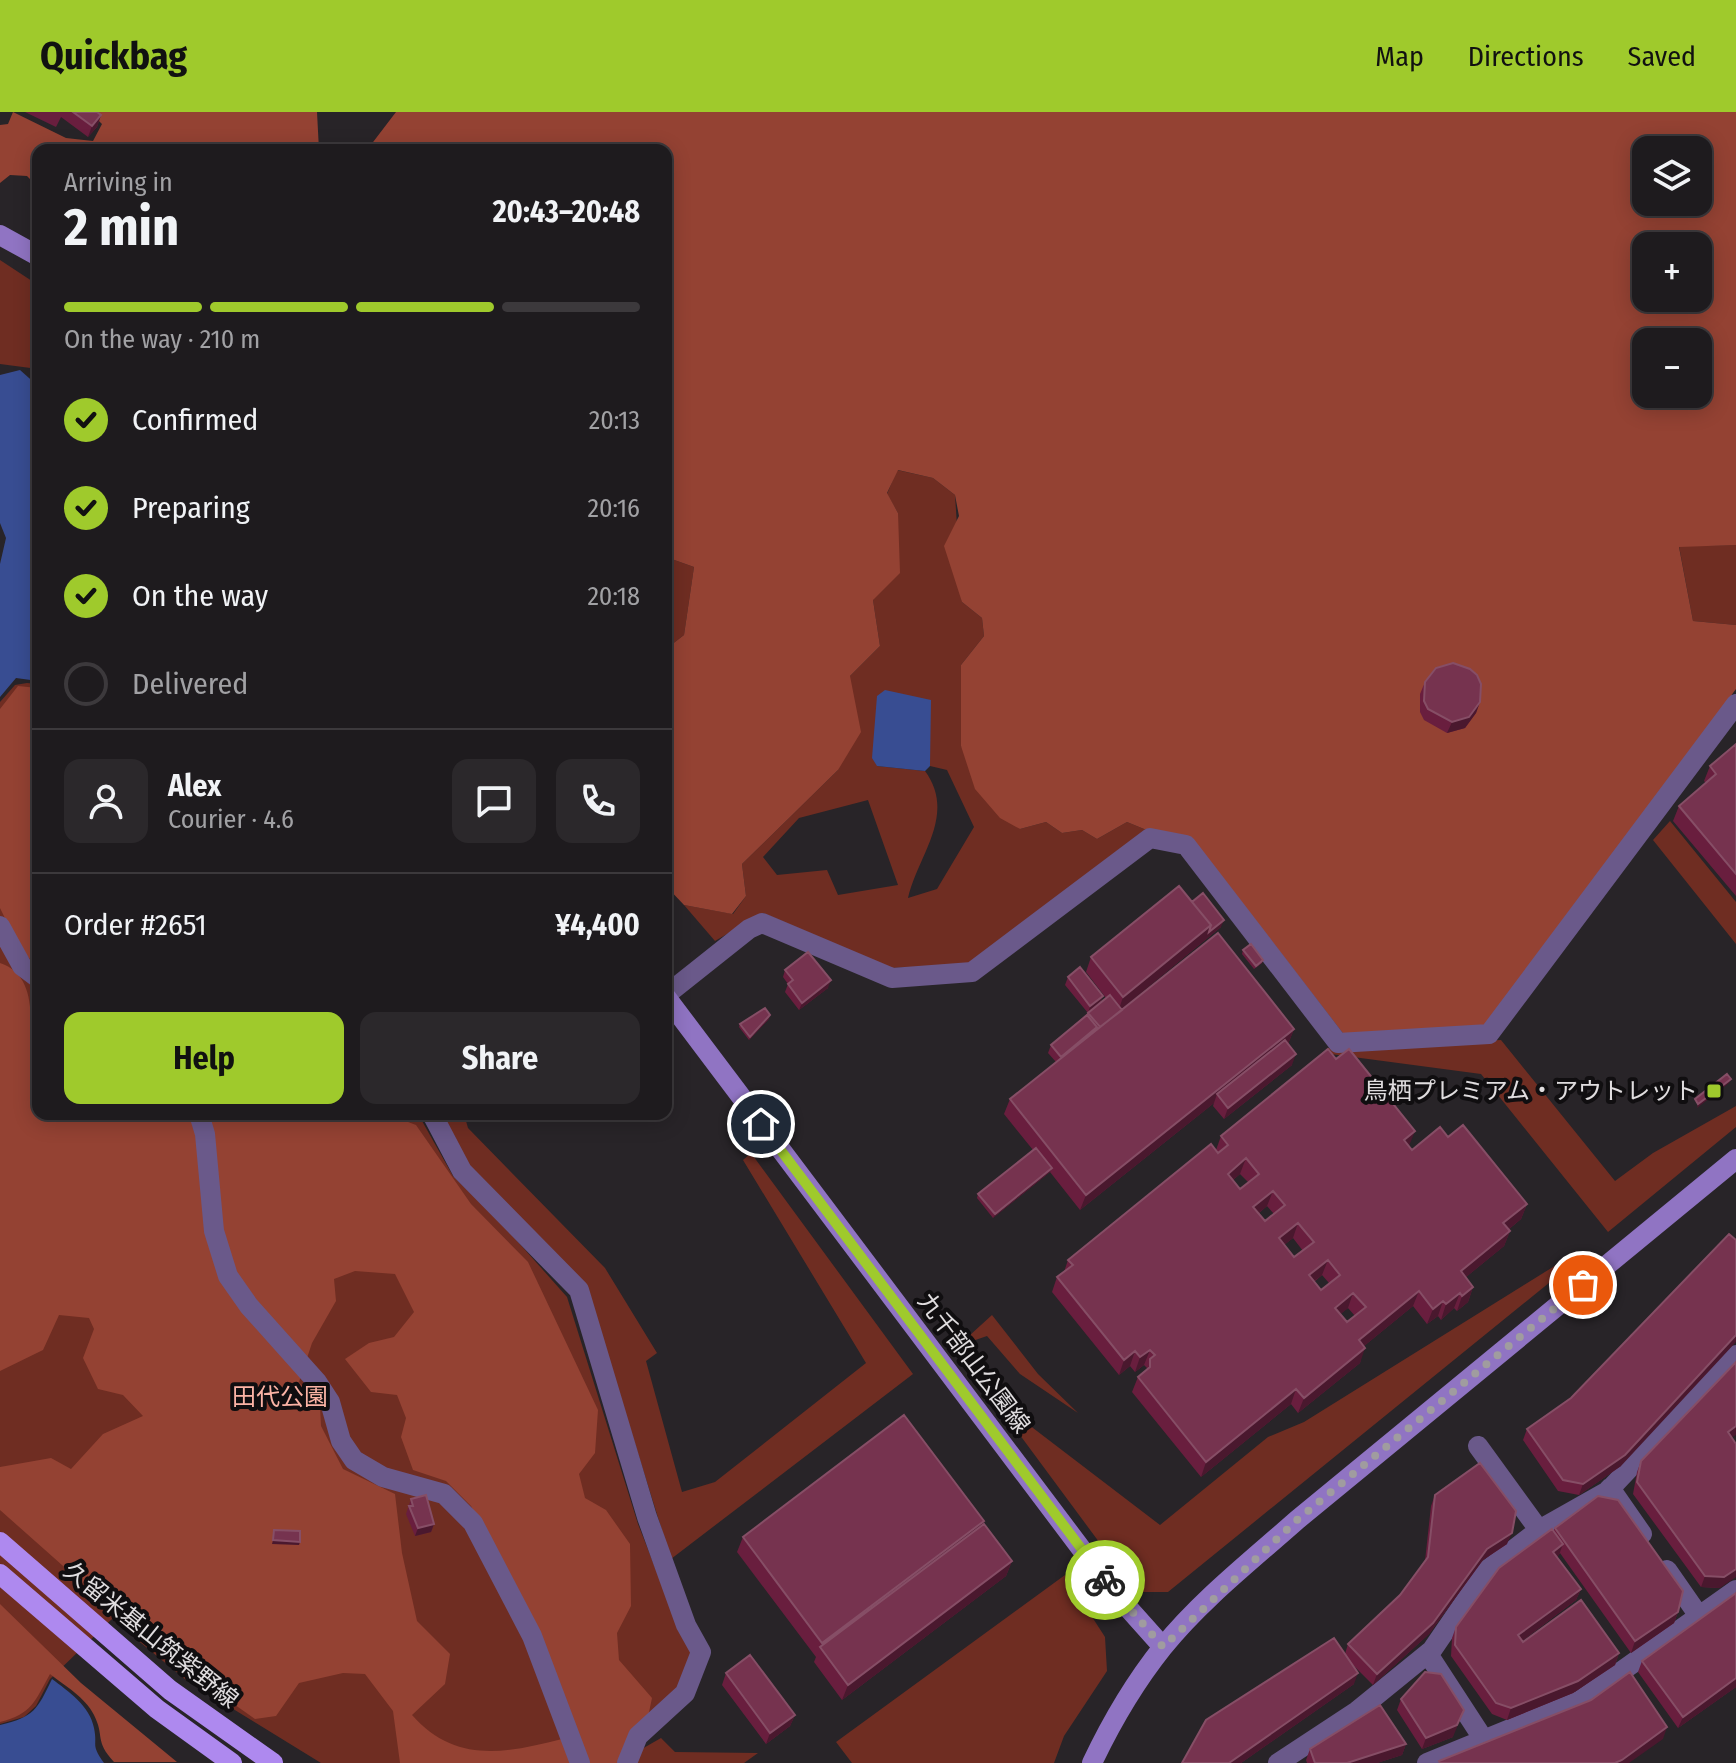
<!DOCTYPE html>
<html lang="en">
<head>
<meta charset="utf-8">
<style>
  body { margin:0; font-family:"Fira Sans Condensed","Noto Sans JP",sans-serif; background:#2b282b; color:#f1f3f6; height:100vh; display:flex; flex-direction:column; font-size:30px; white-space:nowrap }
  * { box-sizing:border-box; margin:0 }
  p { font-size:26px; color:#a1a1a4 }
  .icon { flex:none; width:44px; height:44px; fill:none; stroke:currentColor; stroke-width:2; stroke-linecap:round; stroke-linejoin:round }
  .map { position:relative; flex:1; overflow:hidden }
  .panel { position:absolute; left:32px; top:32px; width:640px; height:976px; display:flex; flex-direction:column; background:#1e1b1e; border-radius:16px; box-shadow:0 4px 20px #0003,0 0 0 2px #3c393c }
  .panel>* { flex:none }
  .fabs { position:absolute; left:1632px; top:24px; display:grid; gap:16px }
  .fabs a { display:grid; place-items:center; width:80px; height:80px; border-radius:16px; background:#1e1b1e; box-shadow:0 4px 20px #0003,0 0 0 2px #3c393c; font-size:40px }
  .pin { position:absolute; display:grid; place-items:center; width:68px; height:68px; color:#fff; margin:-34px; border:4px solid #fff; border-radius:50%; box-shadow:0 2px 8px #0007 }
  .courier { position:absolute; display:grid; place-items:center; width:80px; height:80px; margin:-40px; border:6px solid #9fca2c; border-radius:50%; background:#fff; color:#222; box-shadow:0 2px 10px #0007 }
  .overview em { font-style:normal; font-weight:700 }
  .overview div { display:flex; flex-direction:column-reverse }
  .overview { display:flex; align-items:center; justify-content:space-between; height:136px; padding:0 32px }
  h1 { font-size:52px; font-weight:700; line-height:60px }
  .bar { display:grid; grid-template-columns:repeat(4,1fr); gap:12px 8px; align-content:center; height:96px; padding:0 32px }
  .bar i { height:10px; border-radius:6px; background:#3c393c }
  .bar .current { background:#9fca2c }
  .bar p { grid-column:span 4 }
  .line { display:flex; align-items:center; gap:20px; padding:0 32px; border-top:2px solid #3c393c }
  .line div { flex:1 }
  .round { display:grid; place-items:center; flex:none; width:84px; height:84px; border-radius:16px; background:#2b282b }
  ol { padding:0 32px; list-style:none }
  li { display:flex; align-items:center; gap:24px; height:88px }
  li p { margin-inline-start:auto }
  li .icon { padding:8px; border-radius:50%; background:#9fca2c; color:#111; stroke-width:4 }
  li:last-child { color:#a1a1a4 }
  li i { width:44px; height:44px; border:4px solid #3c393c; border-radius:50% }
  .primary-button { display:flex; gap:16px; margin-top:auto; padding:16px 32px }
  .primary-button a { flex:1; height:92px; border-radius:16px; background:#9fca2c; color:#111; font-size:32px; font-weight:700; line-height:92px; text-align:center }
  .primary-button a+a { background:#2b282b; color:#f1f3f6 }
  header { display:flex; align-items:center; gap:48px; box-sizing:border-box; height:112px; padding:0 40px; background:#9fca2c; color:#111 }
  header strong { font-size:38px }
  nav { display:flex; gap:44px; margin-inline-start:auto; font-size:28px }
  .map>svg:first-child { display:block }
  .green { fill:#6f2d22; fill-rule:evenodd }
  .forest { fill:#944233; fill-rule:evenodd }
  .water { fill:#384d92 }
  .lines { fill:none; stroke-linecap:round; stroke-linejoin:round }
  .street { stroke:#6a598a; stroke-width:20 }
  .secondary { stroke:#9074c3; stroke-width:20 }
  .primary { stroke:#ae89ef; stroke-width:20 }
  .wall { fill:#691e3e; fill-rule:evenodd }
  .shaded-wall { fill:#4a182e }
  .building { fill:#76334f; stroke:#864e66; stroke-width:2; fill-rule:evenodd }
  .done { stroke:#a09c9f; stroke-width:8; stroke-dasharray:0 14.4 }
  .route { stroke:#9fca2c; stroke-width:10 }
  .poi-dot { fill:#9fca2c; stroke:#100e10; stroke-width:3 }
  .labels { text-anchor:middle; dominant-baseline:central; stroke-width:8; stroke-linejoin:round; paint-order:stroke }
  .poi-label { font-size:24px; fill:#e0dddf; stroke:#100e10; text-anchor:end }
  .street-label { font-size:24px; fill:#e0dddf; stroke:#100e10 }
  .park-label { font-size:24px; fill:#fbb3a5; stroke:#100e10 }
</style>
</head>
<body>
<header>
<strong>Quickbag</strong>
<nav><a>Map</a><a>Directions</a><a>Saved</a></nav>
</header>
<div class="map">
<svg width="1736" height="1651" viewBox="0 0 1736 1651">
  <rect width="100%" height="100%" fill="#282428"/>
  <!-- green -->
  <path class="green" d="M0 148 38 173V257L0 252Z
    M897 358 933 366 955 383 962 490 982 506 984 524 961 553V634L1020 717 1046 710 1062 721 1082 718 1097 727 1127 710 1149 719 972 853 890 856 763 801 715 829 684 793 733 802 746 784 742 752 838 658 850 564 880 534 873 488 898 401 887 382ZM930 588V654L947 658 974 715 937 777 908 786C918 743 957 703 925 659L877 654ZM868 688 898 773 838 783 827 758 777 763 763 745 799 706Z
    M1736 433V513L1693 509 1679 434Z
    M666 445 694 455 684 523 666 537Z
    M27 571 38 572V1002H418L417 1007 422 1009 453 1064 503 1113 567 1185 638 1412 678 1514 692 1539 680 1579 622 1651H321L186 1568 112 1507 50 1567 36 1594 24 1605 0 1612V590L15 573Z
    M1670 709 1736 790V832L1653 728Z
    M1501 928 1615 1069 1653 1041 1736 994V1015L1608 1120 1481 962 1323 941 1330 935Z
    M443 1002H464L468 1016 605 1156 657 1241 646 1249 682 1380 715 1370 866 1251 743 1048 751 1041 913 1262 671 1447 585 1172 466 1053Z
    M1569 1145 1571 1153 1168 1480H1136L991 1284 1160 1413 1268 1325 1304 1310Z
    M992 1203 1038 1262 1078 1301 1020 1262 987 1224 958 1234Z
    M1065 1463 1105 1525 1107 1559 1064 1624 1054 1651H852L836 1630Z
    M661 1626 675 1640 758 1641 744 1651H636L640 1638Z"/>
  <!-- forest -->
  <path class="forest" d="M13 0 66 26 93 29 102 12 90 0H317L319 38H38V75L27 64 10 63 0 71V13L8 12Z
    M396 0H1736V433L1679 435 1693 509 1736 513V577L1487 913 1345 924 1192 726 1149 719 1127 710 1097 727 1082 718 1062 721 1046 710 1020 717 1000 706 975 677 961 634V553L984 524 982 506 962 490 944 434 959 404 955 383 933 366 898 358 887 381 898 401 900 461 873 488 880 534 850 564 861 620 838 658 742 752 746 784 732 802 684 793 666 774V537L684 523 694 455 666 445V38H367ZM1646 38H1698V90H1646ZM1646 134H1698V186H1646ZM1646 230H1698V282H1646Z
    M18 574 38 576V854L21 839 0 796V597Z
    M0 851C33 862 31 898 31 927L38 932V1002H387L416 1013 471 1092 528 1150 598 1298 595 1341 579 1362 585 1386 606 1398 630 1432 631 1494 617 1521 619 1548 652 1586 648 1605 620 1651H585L533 1511 471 1394 446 1369 413 1358 401 1325 406 1306 397 1283 371 1280 345 1247 369 1231 394 1225 414 1200 395 1162 355 1159 334 1167 336 1189 312 1231 299 1270 320 1295 321 1314 343 1357 395 1382 402 1441 417 1509 450 1542 445 1572 412 1603C454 1651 504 1642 562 1627L572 1651H400L393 1599 365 1562 343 1561 299 1571 276 1604 255 1607 160 1540 0 1398V1355L51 1346 71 1357 103 1322 143 1304 123 1283 98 1277 83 1246 94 1217 89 1206 59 1203 43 1238 0 1259Z
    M0 1492 81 1571 177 1650H114C94 1628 105 1625 94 1603 85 1585 65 1574 50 1562 35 1589 32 1602 0 1610Z"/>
  <!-- water -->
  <path class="water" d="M20 258 38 274V569L16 566 0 585V452L6 426 0 411V263Z
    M885 578 931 588 930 654 925 659 877 654 872 646 877 584Z
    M52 1567C68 1579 90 1594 94 1616 98 1635 90 1631 104 1651H0V1613C34 1605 37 1598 52 1567Z"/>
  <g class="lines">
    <!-- street -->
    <path class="street" d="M0 814 22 854 38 866
      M666 883 749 817 762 811 892 866 972 860 1150 726 1186 733 1338 931 1489 922 1736 592
      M199 1002 205 1022 214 1119 228 1164 249 1194 317 1270 330 1290 341 1329 354 1348 383 1365 444 1382 473 1411 532 1524 580 1651
      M432 1002 462 1059 579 1178 647 1405 686 1513 701 1540 685 1581 638 1624 627 1651
      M1478 1334 1539 1418
      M1610 1376 1642 1422
      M1667 1458 1699 1504
      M1428 1542 1484 1628
      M1278 1651 1357 1599 1432 1538 1486 1459 1539 1418 1608 1379 1736 1243
      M1427 1651 1581 1588 1736 1478"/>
    <!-- secondary -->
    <path class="secondary" d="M0 123 38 144
      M666 885 1113 1479 1163 1535
      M1092 1651C1111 1611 1135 1570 1163 1535 1201 1488 1252 1448 1297 1408L1736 1047"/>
    <!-- primary -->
    <path class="primary" d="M0 1430 170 1578 273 1651
      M0 1462 157 1597 232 1651"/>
  </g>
  <!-- wall -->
  <path class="wall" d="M25 0H97L101 3 97 15 88 25 61 5 56 15Z
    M1425 570 1480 590 1476 601 1465 616 1447 621 1424 608 1420 600V582Z
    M1736 632V784L1673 709 1679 694 1706 671 1704 669 1710 654Z
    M1192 790 1221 815 1121 897 1294 917 1288 932 1292 953 1224 1007 1213 994 1214 991 1080 1098 1050 1060 993 1106 977 1086 978 1082 1033 1038 1004 1002 1010 987 1056 950 1048 941 1051 933 1088 901 1065 873 1068 865 1100 891 1106 886 1086 860 1091 845Z
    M1243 838 1263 848 1262 851 1254 857 1242 842Z
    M785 858 828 876 799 898 785 880 788 872 783 865Z
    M769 907 749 928 739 915 740 912Z
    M1221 1024 1409 1034 1412 1038 1448 1025 1527 1092 1521 1107 1508 1118 1510 1119 1504 1134 1466 1165 1473 1175 1468 1190 1457 1199 1454 1196 1441 1208 1438 1204 1427 1212 1413 1194 1364 1234 1360 1251 1298 1301 1291 1292 1201 1365 1132 1280 1138 1265 1146 1258 1147 1256 1144 1253 1135 1260 1130 1254 1119 1263 1052 1180 1057 1165 1064 1160 1068 1148 1216 1038ZM1240 1062 1248 1070 1240 1077 1233 1068ZM1267 1094 1274 1102 1265 1109 1259 1101ZM1293 1126 1303 1139 1294 1145 1284 1133ZM1322 1163 1329 1171 1321 1178 1314 1170ZM1348 1196 1355 1204 1347 1210 1340 1202Z
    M1527 1317 1621 1354 1579 1383 1558 1379 1523 1328Z
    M1732 1325 1720 1476 1701 1475 1633 1382 1637 1360 1641 1349Z
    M1435 1383 1507 1432 1483 1448 1429 1522 1373 1573 1353 1553 1354 1572 1241 1651H1182L1345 1542 1348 1532 1400 1483 1425 1449 1431 1394Z
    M411 1387 434 1412 431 1420 415 1424 406 1402Z
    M984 1409 982 1414 1012 1449 1006 1464 842 1588 814 1550 816 1545 737 1440 743 1425Z
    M1555 1416 1678 1500 1674 1511 1631 1541 1560 1441 1557 1445 1581 1477 1576 1488 1522 1529 1523 1530 1619 1541 1615 1553 1573 1581 1507 1608 1492 1602 1451 1544 1452 1526 1456 1515 1553 1419Z
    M1736 1481V1575L1678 1616 1638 1560 1642 1549Z
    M726 1561 795 1603 790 1614 766 1632 722 1573Z
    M1401 1587 1453 1625 1422 1637 1397 1598Z
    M1406 1632 1402 1643 1377 1651H1307L1306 1648 1310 1637Z"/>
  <!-- shaded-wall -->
  <path class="shaded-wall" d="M101 3 97 15 88 25 92 14Z
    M1480 590 1476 601 1465 616 1447 621 1452 610Z
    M1224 808 1221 815 1118 900 1123 885 1211 813Z
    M831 868 828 876 799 898 802 891Z
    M1103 884 1100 892 1088 902 1090 894Z
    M770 903 769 907 749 928 750 925Z
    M1097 915 1094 922 1058 953 1061 945Z
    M1294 917 1288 932 1217 982 1214 991 1080 1098 1086 1083Z
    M1296 942 1292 953 1224 1007 1228 996Z
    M1731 967 1729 971 1697 996 1698 992Z
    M1415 1019 1409 1034 1404 1028Z
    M1246 1046 1240 1062 1222 1077 1228 1062Z
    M1052 1056 1050 1060 993 1106 995 1102Z
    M1273 1079 1267 1094 1248 1110 1253 1095Z
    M1527 1092 1521 1107 1498 1126 1503 1111Z
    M1298 1111 1293 1126 1274 1141 1279 1126Z
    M1510 1119 1504 1134 1455 1174 1461 1159Z
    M1328 1148 1322 1163 1303 1178 1309 1163Z
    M1473 1175 1468 1190 1457 1199 1462 1184Z
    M1419 1179 1413 1194 1353 1243 1359 1228Z
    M1353 1181 1348 1196 1330 1211 1335 1196Z
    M1460 1181 1454 1196 1441 1208 1446 1192Z
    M1443 1189 1438 1204 1427 1212 1433 1197Z
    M1736 1223V1230L1621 1354 1579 1383 1583 1372Z
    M1365 1236 1360 1251 1298 1301 1304 1286Z
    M1150 1238 1144 1253 1135 1260 1140 1245Z
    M1135 1239 1130 1254 1119 1263 1124 1248Z
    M1296 1277 1291 1292 1201 1365 1206 1350Z
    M1736 1314V1323L1723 1331 1728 1320Z
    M984 1409 978 1424 820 1536 822 1531Z
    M434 1412 431 1420 415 1424 418 1416Z
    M1512 1421 1507 1432 1483 1448 1429 1522 1373 1573 1377 1562 1487 1437Z
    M273 1428 300 1430 299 1433 272 1432Z
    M1563 1432 1559 1443 1549 1452 1553 1440Z
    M1012 1449 1006 1464 842 1588 848 1573Z
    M1736 1457V1465L1720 1476 1701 1475 1705 1464Z
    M1581 1477 1576 1488 1514 1535 1518 1523Z
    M1678 1500 1674 1511 1631 1541 1635 1529Z
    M1619 1541 1615 1553 1573 1581 1507 1608 1511 1596Z
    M1358 1561 1354 1572 1241 1651H1229Z
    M1736 1566V1575L1678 1616 1683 1605Z
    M1464 1598 1453 1625 1422 1637 1426 1626Z
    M795 1603 790 1614 766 1632 770 1621Z
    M1667 1615 1663 1627 1629 1651H1615Z
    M1406 1632 1402 1643 1377 1651H1347Z"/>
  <!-- building -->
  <path class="building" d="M73 0H97L101 3 92 14Z
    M1453 551 1470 557 1477 563 1481 572 1480 590 1469 605 1452 610 1428 597 1424 589 1425 570 1436 556Z
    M1736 632V762L1679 694 1716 662 1710 654Z
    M1179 774 1211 813 1123 885 1091 845Z
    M1203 781 1224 808 1209 820 1211 813 1192 790Z
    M1218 821 1294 917 1086 1083 1010 987Z
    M1251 832 1263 848 1256 854 1243 838Z
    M808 840 831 868 802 891 788 872 793 868 785 858Z
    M1080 855 1103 884 1090 894 1068 865Z
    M1110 883 1122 898 1100 915 1088 901Z
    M765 896 770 903 750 925 740 912Z
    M1087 903 1097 915 1061 945 1051 933Z
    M1285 928 1296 942 1228 996 1217 982Z
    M1328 937 1336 947 1349 937 1415 1019 1404 1028 1412 1038 1440 1015 1448 1025 1463 1013 1527 1092 1503 1111 1510 1119 1461 1159 1473 1175 1462 1184 1460 1181 1446 1192 1443 1189 1433 1197 1419 1179 1359 1228 1365 1236 1304 1286 1296 1277 1206 1350 1138 1265 1150 1255V1247L1155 1243 1150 1238 1140 1245 1135 1239 1124 1248 1057 1165 1073 1153 1068 1148 1211 1032 1218 1041 1228 1033 1221 1024ZM1246 1046 1259 1062 1240 1077 1228 1062ZM1273 1079 1285 1093 1265 1109 1253 1095ZM1298 1111 1314 1130 1294 1145 1279 1126ZM1328 1148 1340 1163 1321 1178 1309 1163ZM1353 1181 1366 1195 1347 1210 1335 1196Z
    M1727 962 1731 967 1698 992 1695 987Z
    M1036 1036 1052 1056 995 1102 978 1082Z
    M1729 1122 1736 1128V1223L1625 1343 1583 1372 1563 1368 1527 1317 1571 1286Z
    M1736 1250V1314L1728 1320 1736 1332V1457L1724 1465 1705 1464 1637 1370 1641 1349Z
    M904 1303 984 1409 822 1531 743 1425Z
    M1480 1351 1516 1399 1512 1421 1487 1437 1433 1511 1377 1562 1348 1532 1400 1483 1428 1445 1435 1383Z
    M426 1383 434 1412 418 1416 409 1394H413L411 1387Z
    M1598 1384 1618 1388 1683 1479 1678 1500 1635 1529 1555 1416Z
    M984 1412 1012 1449 848 1573 820 1535Z
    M1552 1417 1563 1432 1553 1440 1581 1477 1518 1523 1523 1530 1581 1488 1619 1541 1578 1569 1511 1596 1496 1591 1455 1533 1456 1515 1499 1456Z
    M274 1418 300 1419V1430L273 1428Z
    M1736 1481V1566L1683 1605 1642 1549Z
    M1334 1526 1358 1561 1229 1651H1182L1206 1608Z
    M750 1543 795 1603 770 1621 726 1561Z
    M1425 1560 1441 1562 1464 1598 1457 1613 1426 1626 1401 1587Z
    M1630 1560 1667 1615 1622 1648 1615 1651H1440L1439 1649 1591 1588Z
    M1380 1593 1406 1632 1347 1651H1315L1310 1637Z"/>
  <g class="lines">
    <!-- done -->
    <path class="done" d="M1105 1468 1163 1535 1297 1408 1583 1173"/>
    <!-- route -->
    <path class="route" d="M761 1012 1105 1468"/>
  </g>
  <!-- markers -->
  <rect class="poi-dot" x="1706" y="971" width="16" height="16" rx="4"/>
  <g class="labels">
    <!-- poi labels -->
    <g class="poi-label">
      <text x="1698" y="979">鳥栖プレミアム・アウトレット</text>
    </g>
    <!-- street labels -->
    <g class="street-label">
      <text transform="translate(974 1251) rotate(53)">九千部山公園線</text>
      <text transform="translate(151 1523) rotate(39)">久留米基山筑紫野線</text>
    </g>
    <!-- park labels -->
    <g class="park-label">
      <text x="280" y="1285">田代公園</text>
    </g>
  </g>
</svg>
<div class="fabs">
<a><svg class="icon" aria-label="layers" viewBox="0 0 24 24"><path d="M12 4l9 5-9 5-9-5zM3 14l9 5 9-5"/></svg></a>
<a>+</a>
<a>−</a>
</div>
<div class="pin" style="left:1583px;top:1173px;background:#ea580c"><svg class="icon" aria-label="bag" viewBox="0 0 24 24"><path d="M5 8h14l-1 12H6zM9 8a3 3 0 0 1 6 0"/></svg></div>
<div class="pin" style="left:761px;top:1012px;background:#1f2937"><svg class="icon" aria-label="home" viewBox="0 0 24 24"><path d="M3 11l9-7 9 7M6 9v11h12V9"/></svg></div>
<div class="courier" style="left:1105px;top:1468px"><svg class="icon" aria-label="bike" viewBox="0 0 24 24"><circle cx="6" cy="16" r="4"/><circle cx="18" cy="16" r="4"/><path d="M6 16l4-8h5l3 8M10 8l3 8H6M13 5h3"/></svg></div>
<section class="panel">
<div class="overview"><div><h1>2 min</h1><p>Arriving in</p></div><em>20:43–20:48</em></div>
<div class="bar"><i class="current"></i><i class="current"></i><i class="current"></i><i></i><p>On the way · 210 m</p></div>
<ol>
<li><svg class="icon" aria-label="check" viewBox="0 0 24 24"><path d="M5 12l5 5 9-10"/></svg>Confirmed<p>20:13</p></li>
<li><svg class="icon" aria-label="check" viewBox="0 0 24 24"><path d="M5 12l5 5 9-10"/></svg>Preparing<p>20:16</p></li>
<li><svg class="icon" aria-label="check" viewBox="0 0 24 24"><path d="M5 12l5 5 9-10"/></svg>On the way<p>20:18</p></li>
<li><i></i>Delivered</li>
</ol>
<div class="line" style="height:144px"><a class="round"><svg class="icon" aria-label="person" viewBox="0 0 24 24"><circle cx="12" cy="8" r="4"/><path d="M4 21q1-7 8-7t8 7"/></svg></a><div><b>Alex</b><p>Courier · 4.6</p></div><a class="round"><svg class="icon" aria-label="chat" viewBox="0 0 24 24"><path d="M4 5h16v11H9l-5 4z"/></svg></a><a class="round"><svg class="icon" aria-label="phone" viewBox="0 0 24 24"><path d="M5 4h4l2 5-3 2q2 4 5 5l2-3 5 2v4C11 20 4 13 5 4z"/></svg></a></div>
<div class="line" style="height:104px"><div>Order #2651</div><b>¥4,400</b></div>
<div class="primary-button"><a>Help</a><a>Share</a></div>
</section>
</div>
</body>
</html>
